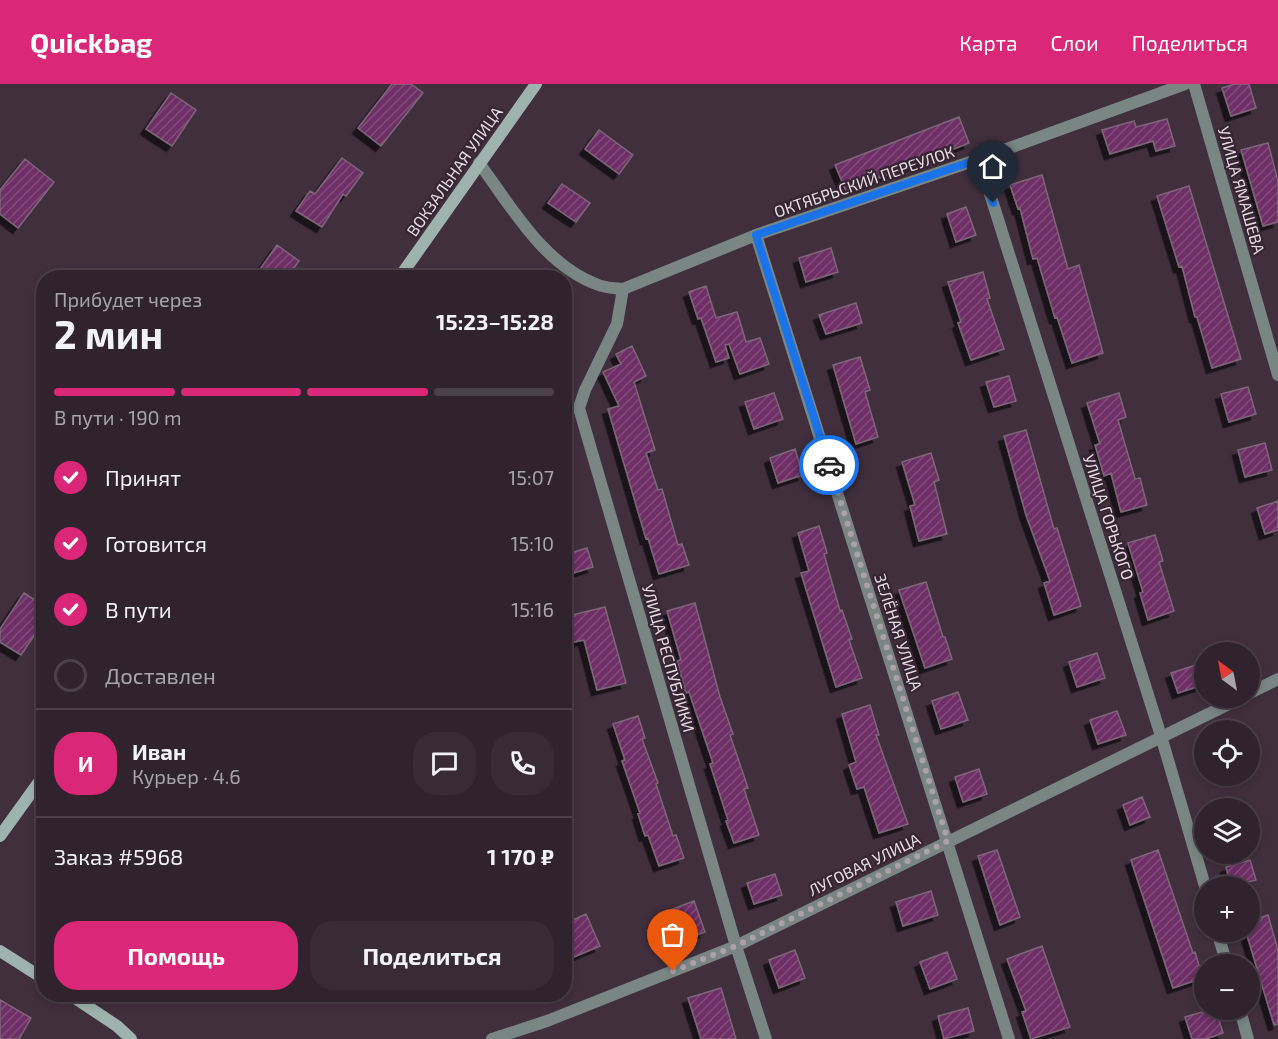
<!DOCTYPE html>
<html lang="ru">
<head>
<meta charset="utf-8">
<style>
  body { margin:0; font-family:"Exo 2",sans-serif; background:#392b36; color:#f1f3f6; height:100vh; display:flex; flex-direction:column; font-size:22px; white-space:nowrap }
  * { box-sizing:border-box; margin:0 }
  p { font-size:20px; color:#a8a4aa }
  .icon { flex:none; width:33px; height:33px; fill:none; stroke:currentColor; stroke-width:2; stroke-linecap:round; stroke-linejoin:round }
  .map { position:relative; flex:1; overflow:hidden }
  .sheet { position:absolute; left:36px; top:186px; width:536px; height:732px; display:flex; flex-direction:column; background:#31232e; border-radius:24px; box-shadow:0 3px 9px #0003,0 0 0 2px #4c404a }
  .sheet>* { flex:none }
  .needle { width:39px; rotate:328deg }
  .controls { position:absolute; left:1194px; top:558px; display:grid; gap:12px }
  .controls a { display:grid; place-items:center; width:66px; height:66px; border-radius:50%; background:#31232e; box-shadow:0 3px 9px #0003,0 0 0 2px #4c404a; font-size:30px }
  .pin { position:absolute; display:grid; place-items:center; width:51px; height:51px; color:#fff; margin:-62px -26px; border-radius:50% 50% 50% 0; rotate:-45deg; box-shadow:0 0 6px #0007 }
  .pin .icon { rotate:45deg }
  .courier { position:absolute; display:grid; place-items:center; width:60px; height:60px; margin:-30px; border:4px solid #1a73e8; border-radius:50%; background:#fff; color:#222; box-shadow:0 2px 8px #0007 }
  .headline em { font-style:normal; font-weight:700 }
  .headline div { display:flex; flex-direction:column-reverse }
  .headline { display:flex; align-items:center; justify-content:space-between; height:102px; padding:0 18px }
  h1 { font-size:39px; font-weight:700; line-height:45px }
  .bar { display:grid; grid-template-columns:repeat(4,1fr); gap:9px 6px; align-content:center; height:72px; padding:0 18px }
  .bar i { height:8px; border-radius:4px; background:#4c404a }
  .bar .selected { background:#db2777 }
  .bar p { grid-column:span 4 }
  .line { display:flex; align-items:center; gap:15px; padding:0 18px; border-top:2px solid #4c404a }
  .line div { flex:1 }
  .round { display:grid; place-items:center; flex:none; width:63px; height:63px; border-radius:24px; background:#392b36 }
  ol { padding:0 18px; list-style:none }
  li { display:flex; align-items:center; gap:18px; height:66px }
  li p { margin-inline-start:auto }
  li .icon { padding:6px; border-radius:50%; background:#db2777; color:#fff; stroke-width:4 }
  li:last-child { color:#a8a4aa }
  li i { width:33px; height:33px; border:3px solid #4c404a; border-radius:50% }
  .action { display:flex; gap:12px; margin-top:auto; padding:12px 18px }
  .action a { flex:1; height:69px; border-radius:24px; background:#db2777; color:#fff; font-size:24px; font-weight:700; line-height:69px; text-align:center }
  .action a+a { background:#392b36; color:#f1f3f6 }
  header { display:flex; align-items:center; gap:36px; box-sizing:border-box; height:84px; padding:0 30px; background:#db2777; color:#fff }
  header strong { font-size:28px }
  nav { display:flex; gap:33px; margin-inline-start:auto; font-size:21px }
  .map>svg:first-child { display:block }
  .building { fill:url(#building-hatch); stroke:#7b6777; stroke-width:1.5; filter:url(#shadow) }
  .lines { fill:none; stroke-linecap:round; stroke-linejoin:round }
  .street { stroke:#798683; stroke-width:12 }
  .secondary { stroke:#9eb3ae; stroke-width:12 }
  .done { stroke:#aea0ab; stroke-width:6; stroke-dasharray:0 10.8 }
  .route { stroke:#1a73e8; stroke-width:8 }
  .labels { text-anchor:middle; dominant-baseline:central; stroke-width:4.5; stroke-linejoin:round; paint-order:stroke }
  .street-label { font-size:16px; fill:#e9dde6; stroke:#362533 }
</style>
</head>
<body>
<header>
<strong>Quickbag</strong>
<nav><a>Карта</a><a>Слои</a><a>Поделиться</a></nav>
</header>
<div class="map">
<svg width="1278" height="955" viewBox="0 0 1278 955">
  <defs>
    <pattern id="building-hatch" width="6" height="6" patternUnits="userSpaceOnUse" patternTransform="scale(1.5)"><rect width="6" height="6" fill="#6e2e66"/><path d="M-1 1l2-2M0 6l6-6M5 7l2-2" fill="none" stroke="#834c7c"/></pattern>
    <filter id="shadow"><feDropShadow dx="-5.5" dy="5.5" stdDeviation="0" flood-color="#0009"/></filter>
  </defs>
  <rect width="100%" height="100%" fill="#412f3e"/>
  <!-- building -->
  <path class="building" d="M392 0H411L423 9 381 62 358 44Z
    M1235 0H1249L1256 24 1231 32 1222 4Z
    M171 9 196 26 172 62 146 45Z
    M959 33 969 59 846 107 835 81Z
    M1167 35 1175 62 1156 67 1153 57 1110 70 1102 46 1134 37 1136 43Z
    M599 46 633 71 619 90 585 65Z
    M1268 59 1278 97V138L1263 142 1241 66Z
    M342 74 363 89 346 112 343 110 322 143 296 127 310 107 315 110Z
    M25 75 54 98 18 144 0 130V106Z
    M1042 91 1068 185 1079 181 1103 269 1072 279 1057 233 1055 234 1037 174 1033 175 1020 124 1018 125 1010 101Z
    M562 100 590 119 576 138 548 119Z
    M1189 102 1241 275 1212 284 1197 233H1195L1182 182 1179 183 1157 112Z
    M966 123 976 151 956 158 947 130Z
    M277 161 299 177 287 194H254Z
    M831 164 838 188 806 198 799 174Z
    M983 188 990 214 987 215 1004 265 971 276 958 239 961 238 948 198Z
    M706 202 716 234 737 228 746 258 760 254 769 280 740 290 729 260 725 261 729 274 716 278 701 234 698 235 689 208Z
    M856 219 862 239 826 250 819 231Z
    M632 262 646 292 634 298 655 366 646 369 658 406 662 405 678 461 682 460 689 481 659 490 648 454 646 455 608 325 619 322 603 288 621 280 616 270Z
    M860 273 870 306 865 308 878 353 856 360 833 281Z
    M1009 292 1016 317 994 323 986 298Z
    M1248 303 1256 330 1229 338 1221 310Z
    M774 309 783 335 754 345 745 318Z
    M1119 309 1126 333 1118 336 1135 395 1140 394 1147 421 1121 428 1111 389 1104 392 1095 361 1100 360 1087 319Z
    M1026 346 1054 445 1057 444 1081 522 1054 531 1044 499 1050 497 1026 431 1004 352Z
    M1265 359 1272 386 1245 393 1238 366Z
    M795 365 803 391 778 399 770 374Z
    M931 369 939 396 934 398 947 450 919 457 910 422 915 421 902 378Z
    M1278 417V446L1265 450 1257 424Z
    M819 442 827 469 824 470 840 527 842 526 852 555 849 556 862 594 836 603 801 489 809 487 798 449Z
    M1155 451 1163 477 1159 478 1174 527 1148 536 1140 509 1143 508 1128 459Z
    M587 464 593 483 564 492V471Z
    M926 498 943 553H945L952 575 925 584 899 506Z
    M24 509 44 522V537L21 571 0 558V545Z
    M695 519 720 613 733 650 730 651 748 704 744 705 759 751 734 759 726 737 728 736 710 680 713 679 689 608 686 609 677 577 681 576 667 527Z
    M605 523 626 599 597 606 584 556 564 560V533Z
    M1097 569 1105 594 1077 603 1069 578Z
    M1196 581 1203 601 1178 609 1171 589Z
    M958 608 968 636 941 645 932 617Z
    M870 621 879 651H876L908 740 879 749 864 703 857 705 849 681 856 678 842 630Z
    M1117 627 1126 651 1098 660 1090 636Z
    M638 632 645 654 642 655 658 699 656 700 673 752 676 751 684 774 659 782 648 751 645 752 638 730 640 729 622 677 625 676 613 640Z
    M979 685 987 710 963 718 955 693Z
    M1142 713 1150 733 1130 741 1123 721Z
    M997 766 1020 833 1000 841 978 772Z
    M1158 766 1193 869 1195 868 1203 894 1173 904 1131 776Z
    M1250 776 1256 796 1231 802 1226 783Z
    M775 790 782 811 754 820 747 799Z
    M931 807 938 831 903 842 896 818Z
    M694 817 705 848 676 858 665 828Z
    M586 830 600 862 564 877V840Z
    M1268 831 1278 866V940L1274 941 1246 848H1250V837Z
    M1042 862 1070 943 1031 955 1022 928 1026 927 1007 875Z
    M795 866 805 894 779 904 769 876Z
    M947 868 957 895 930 905 920 878Z
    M721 904 736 955H701L688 914Z
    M0 916 31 934 19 955H0Z
    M968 924 974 947 944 955 938 932Z
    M1209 926H1216L1223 949 1206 955H1192L1185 933Z"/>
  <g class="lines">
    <!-- street -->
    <path class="street" d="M1194 0 1278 291
      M979 75 1161 652 1205 802
      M479 79C511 122 543 180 596 200 604 204 614 204 623 205
      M756 151 1009 955
      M623 205 617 240 585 306 579 324 736 862 766 955
      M623 205 756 151 979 75 1185 0
      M1250 609 1278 595
      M1217 848 1227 880
      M1240 926 1248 955
      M492 955 547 937 736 862 1241 614"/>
    <!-- secondary -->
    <path class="secondary" d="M399 194 536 0
      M0 752 44 691
      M0 867 44 895
      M69 910 117 942 131 955"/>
  </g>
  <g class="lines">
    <!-- done -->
    <path class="done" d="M673 887 736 862 948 757 829 381"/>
    <!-- route -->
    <path class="route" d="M829 381 756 151 979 75 993 119"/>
  </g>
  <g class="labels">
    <!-- street labels -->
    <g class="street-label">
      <text transform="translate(454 87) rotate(-55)">ВОКЗАЛЬНАЯ УЛИЦА</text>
      <text transform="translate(864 97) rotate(-19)">ОКТЯБРЬСКИЙ ПЕРЕУЛОК</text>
      <text transform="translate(1242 106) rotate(74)">УЛИЦА ЯМАШЕВА</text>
      <text transform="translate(1109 433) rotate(72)">УЛИЦА ГОРЬКОГО</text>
      <text transform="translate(899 548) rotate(72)">ЗЕЛЁНАЯ УЛИЦА</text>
      <text transform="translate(669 574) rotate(74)">УЛИЦА РЕСПУБЛИКИ</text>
      <text transform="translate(864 780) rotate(-26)">ЛУГОВАЯ УЛИЦА</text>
    </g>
  </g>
</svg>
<div class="controls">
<a><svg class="needle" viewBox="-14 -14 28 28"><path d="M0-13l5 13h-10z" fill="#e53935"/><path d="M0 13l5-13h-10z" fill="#a8a4aa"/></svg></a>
<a><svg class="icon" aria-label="locate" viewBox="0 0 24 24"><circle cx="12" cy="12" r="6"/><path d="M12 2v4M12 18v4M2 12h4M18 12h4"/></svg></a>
<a><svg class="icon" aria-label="layers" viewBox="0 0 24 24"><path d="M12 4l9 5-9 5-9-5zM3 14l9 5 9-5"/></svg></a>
<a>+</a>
<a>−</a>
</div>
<div class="pin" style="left:673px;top:887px;background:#ea580c"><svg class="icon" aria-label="bag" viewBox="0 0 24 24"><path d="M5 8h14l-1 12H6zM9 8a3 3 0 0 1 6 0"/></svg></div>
<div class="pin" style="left:993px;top:119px;background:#1f2937"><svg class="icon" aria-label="home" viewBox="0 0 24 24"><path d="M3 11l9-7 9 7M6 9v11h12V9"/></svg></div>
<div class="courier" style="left:829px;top:381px"><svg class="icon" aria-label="car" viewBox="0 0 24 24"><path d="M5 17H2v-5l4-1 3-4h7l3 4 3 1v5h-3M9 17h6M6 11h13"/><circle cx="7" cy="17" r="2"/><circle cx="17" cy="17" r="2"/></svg></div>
<section class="sheet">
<div class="headline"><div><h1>2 мин</h1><p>Прибудет через</p></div><em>15:23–15:28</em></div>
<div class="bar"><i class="selected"></i><i class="selected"></i><i class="selected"></i><i></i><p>В пути · 190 m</p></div>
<ol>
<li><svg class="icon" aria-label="check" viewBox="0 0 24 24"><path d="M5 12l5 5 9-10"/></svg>Принят<p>15:07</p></li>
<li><svg class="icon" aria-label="check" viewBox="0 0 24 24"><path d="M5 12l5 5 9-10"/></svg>Готовится<p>15:10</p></li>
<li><svg class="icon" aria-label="check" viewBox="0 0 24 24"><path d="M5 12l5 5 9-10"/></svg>В пути<p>15:16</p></li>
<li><i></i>Доставлен</li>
</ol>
<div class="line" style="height:108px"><b class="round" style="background:#db2777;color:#fff">И</b><div><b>Иван</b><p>Курьер · 4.6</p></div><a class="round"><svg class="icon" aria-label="chat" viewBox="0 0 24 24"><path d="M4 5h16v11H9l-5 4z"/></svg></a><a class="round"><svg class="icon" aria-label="phone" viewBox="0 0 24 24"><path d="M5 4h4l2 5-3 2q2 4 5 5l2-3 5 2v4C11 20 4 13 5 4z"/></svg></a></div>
<div class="line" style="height:78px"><div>Заказ #5968</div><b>1 170 ₽</b></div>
<div class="action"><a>Помощь</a><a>Поделиться</a></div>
</section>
</div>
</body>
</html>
